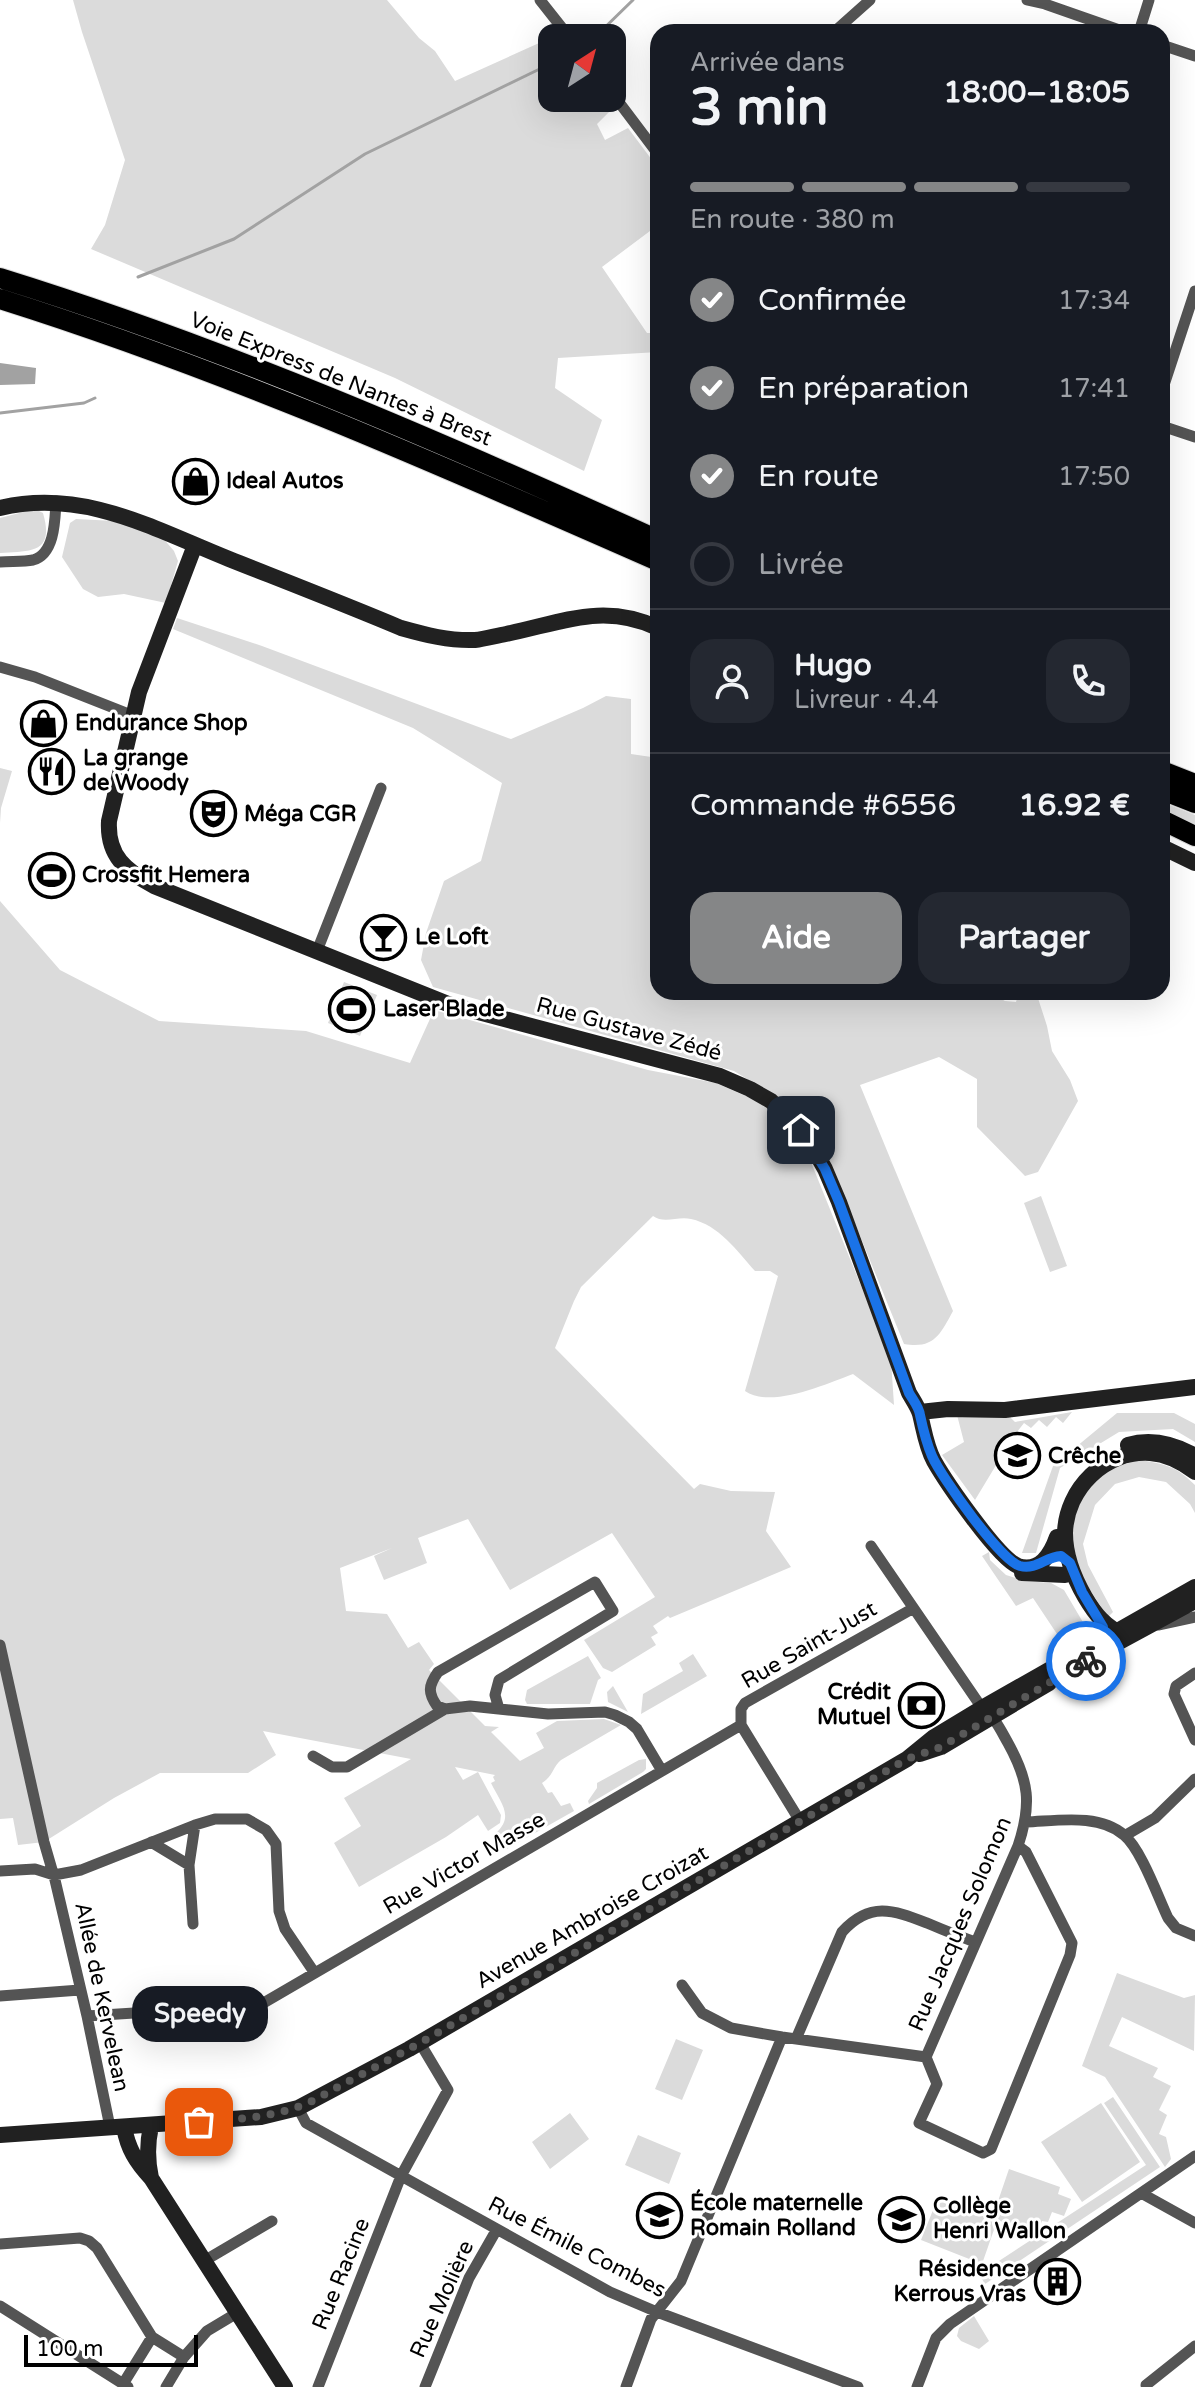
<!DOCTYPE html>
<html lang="fr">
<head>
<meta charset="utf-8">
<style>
  body { margin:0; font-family:"Varela Round",sans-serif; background:#242831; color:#f1f3f6; height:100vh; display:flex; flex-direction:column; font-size:30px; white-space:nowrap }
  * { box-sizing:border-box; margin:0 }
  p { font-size:26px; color:#9ea1a6 }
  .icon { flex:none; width:44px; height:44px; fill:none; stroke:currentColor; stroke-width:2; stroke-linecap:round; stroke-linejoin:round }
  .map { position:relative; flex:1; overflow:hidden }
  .panel { position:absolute; left:650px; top:24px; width:520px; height:976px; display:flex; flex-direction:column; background:#171b24; border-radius:24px; box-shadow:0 8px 32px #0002 }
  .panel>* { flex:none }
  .needle { width:52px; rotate:36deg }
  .tools { position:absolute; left:538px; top:24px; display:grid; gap:16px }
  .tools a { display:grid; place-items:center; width:88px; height:88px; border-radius:16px; background:#171b24; box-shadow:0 8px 32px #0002; font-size:40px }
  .scale { position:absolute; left:24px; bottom:20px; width:174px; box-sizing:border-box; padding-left:8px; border:4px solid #000; border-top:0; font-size:22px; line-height:28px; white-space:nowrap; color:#000; -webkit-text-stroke:6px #fff; paint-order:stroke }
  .pin { position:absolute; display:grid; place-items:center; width:68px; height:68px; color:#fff; margin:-34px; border-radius:16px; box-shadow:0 4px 12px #0006 }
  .courier { position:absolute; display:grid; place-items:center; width:80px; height:80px; margin:-40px; border:6px solid #1a73e8; border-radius:50%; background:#fff; color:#222; box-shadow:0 2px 10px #0007 }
  .bubble { position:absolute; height:56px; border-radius:24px; background:#171b24; box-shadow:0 8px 32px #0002; font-size:26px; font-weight:700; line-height:56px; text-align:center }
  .headline em { font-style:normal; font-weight:700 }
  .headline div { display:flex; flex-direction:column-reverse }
  .headline { display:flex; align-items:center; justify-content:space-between; height:136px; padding:0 40px }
  h1 { font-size:52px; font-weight:700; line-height:60px }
  .bar { display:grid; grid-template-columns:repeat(4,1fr); gap:12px 8px; align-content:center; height:96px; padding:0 40px }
  .bar i { height:10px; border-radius:6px; background:#363941 }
  .bar .current { background:#858687 }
  .bar p { grid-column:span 4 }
  .line { display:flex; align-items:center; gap:20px; padding:0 40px; border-top:2px solid #363941 }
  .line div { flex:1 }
  .round { display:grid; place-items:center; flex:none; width:84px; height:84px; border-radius:24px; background:#242831 }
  ol { padding:0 40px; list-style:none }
  li { display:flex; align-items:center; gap:24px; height:88px }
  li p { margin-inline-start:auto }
  li .icon { padding:8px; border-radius:50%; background:#858687; color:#fff; stroke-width:4 }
  li:last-child { color:#9ea1a6 }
  li i { width:44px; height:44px; border:4px solid #363941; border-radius:50% }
  .action { display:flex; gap:16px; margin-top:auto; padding:16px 40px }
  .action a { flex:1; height:92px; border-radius:24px; background:#858687; color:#fff; font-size:32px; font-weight:700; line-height:92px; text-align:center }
  .action a+a { background:#242831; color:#f1f3f6 }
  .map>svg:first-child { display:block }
  .green { fill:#dbdbdb }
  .water { fill:#a2a2a2 }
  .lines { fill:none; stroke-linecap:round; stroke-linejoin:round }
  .stream { stroke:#a2a2a2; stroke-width:3 }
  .highway-casing { stroke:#dbdbdb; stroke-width:22 }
  .street { stroke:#545454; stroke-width:11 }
  .secondary { stroke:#212121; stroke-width:16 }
  .highway { stroke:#000; stroke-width:20 }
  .done { stroke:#595959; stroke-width:8; stroke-dasharray:0 14.4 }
  .route { stroke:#1a73e8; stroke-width:10 }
  .labels { text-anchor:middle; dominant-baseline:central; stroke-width:6; stroke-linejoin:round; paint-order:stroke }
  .street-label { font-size:22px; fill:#000; stroke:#fff }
  .poi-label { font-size:22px; font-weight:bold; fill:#000; stroke:#fff; text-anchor:start }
</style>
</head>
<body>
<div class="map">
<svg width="1195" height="2387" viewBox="0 0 1195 2387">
  <rect width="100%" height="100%" fill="#fff"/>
  <!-- green -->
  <path class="green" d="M73 0H387L419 38 435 51 455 81 548 39 552 47V98H605L612 109 597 124 605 140 628 128 658 168V225L602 267 647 333H658V352L558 358 555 388 602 420 584 471 395 378 91 249 105 225 125 160 82 32Z
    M35 509 43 513C55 554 30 551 0 553V518Z
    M76 519 115 521 162 537 174 551 178 561 166 603 124 594 98 597 83 589 62 557 70 523Z
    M177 618 262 646 511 739 583 708 606 696 631 699V754L658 758V992H988L1005 1001 1016 1002 1019 992H1036L1047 1026 1052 1051 1070 1080 1078 1101 1038 1172 1025 1176 977 1127V1079L939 1057 860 1085 953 1311C940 1335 934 1349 904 1344L823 1145 804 1114 734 1071 433 987 421 960 426 933 444 881 481 861 502 783 413 728 173 629Z
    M0 768 12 771 1 808 0 823Z
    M1162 802 1195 815V827L1162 812Z
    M0 901 60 970 159 1021 306 1031 410 1063 434 1010 648 1070 716 1083 766 1105 802 1140 891 1360 894 1405 853 1374C826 1384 771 1409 745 1391L778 1276 770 1271H755C737 1251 719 1225 691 1219 678 1216 664 1224 653 1216L581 1287 574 1301 555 1348 694 1489 700 1484 731 1491 775 1492 766 1531 791 1567 670 1618 668 1616 653 1626 658 1633 651 1637 656 1645 612 1672 603 1668 584 1640 655 1597 612 1533 510 1590 468 1519 418 1538 427 1563 384 1580 374 1556 392 1548 340 1568 346 1611 387 1614 408 1648 419 1642 434 1664 429 1670 485 1726 499 1727 491 1732 520 1761 544 1748 536 1733 557 1721 604 1719 621 1725 561 1760C552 1768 554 1775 542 1783L548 1793 552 1792 561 1806 570 1803 574 1811 505 1850 496 1833C515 1816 500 1802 491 1783L495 1781 493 1777 495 1775 455 1767 463 1780 478 1772 501 1815 500 1823 488 1831 478 1815 446 1837 359 1887 334 1843 361 1826 344 1798 411 1759 263 1731 276 1755 248 1773H160L114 1798 44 1842 18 1845 13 1818 0 1819Z
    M344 982 377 995 360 1036 328 1023Z
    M1041 1196 1067 1266 1050 1272 1024 1203Z
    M1072 1412 1063 1423 1056 1417 1047 1427 1039 1420 1031 1428 1024 1423 1013 1437 975 1500 942 1455 964 1442 957 1415 1010 1417 1015 1422Z
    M1117 1413H1174L1195 1424V1442L1173 1429 1119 1432 1060 1468 1036 1553H1022L1053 1466Z
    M1140 1460C1165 1464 1176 1466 1195 1485V1513L1190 1504 1166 1482 1139 1477 1115 1484 1095 1505 1083 1544 1088 1565 1113 1612 1108 1617C1083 1580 1057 1543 1080 1499 1086 1486 1097 1475 1110 1469 1119 1465 1130 1463 1140 1460Z
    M989 1552 990 1560 1006 1575 1025 1581 1051 1583 1064 1590 1084 1624 1081 1633 1065 1646 1033 1598 1016 1606 982 1556Z
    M693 1654 707 1676 641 1714 643 1694 683 1671 679 1663Z
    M588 1656 601 1678 598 1680 590 1704H527L525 1700 527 1690Z
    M613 1686 628 1712 608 1702 607 1692Z
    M646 1759V1769L643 1772 589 1804 588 1801 597 1788V1783L639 1760Z
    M1117 1973 1184 1998 1195 1995 1194 2051 1122 2017 1109 2046 1158 2068 1153 2077 1171 2086 1159 2110 1167 2115 1159 2134 1166 2137 1171 2159 1165 2167 1105 2077 1082 2066Z
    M676 2039 703 2050 682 2100 655 2089Z
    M1113 2097 1160 2167 985 2284 979 2274 1146 2165 1104 2103Z
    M1101 2103 1140 2162 1082 2202 1041 2142Z
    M570 2113 589 2139 550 2169 532 2142Z
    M638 2135 681 2153 669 2184 625 2165Z
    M1009 2169 1060 2187 1058 2194 1071 2199 1064 2216 1052 2212 1048 2222 1042 2221 1037 2234 997 2220 1002 2206 997 2204Z
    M937 2200 997 2221 982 2264 921 2240Z
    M974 2316 989 2341 979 2349 961 2341 957 2336 959 2328Z"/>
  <!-- water -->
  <path class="water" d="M0 363 36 368 35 384 0 385Z"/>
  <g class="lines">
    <!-- stream -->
    <path class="stream" d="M594 38 633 0
      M138 277 234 239 365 154 552 63
      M0 413 84 403 95 398"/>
    <defs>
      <path id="highway" d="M0 278C226 348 443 443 658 540
        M0 299C226 370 442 466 658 561
        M1162 771 1195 784
        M1162 790 1195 803
        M1162 820 1195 836"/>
    </defs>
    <!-- highway casing -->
    <use href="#highway" class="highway-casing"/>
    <!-- street -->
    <path class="street" d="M540 0 570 38
      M1027 0 1045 4 1125 32
      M834 32 870 0
      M1139 32 1149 0
      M1162 45 1195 56
      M612 93 658 154
      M1162 400 1164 385 1195 291
      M1162 426 1195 437
      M0 562C10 561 23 562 33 560 55 554 55 520 56 501
      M0 667 35 677 134 716
      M317 951 381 788
      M871 1546 982 1708C995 1717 1000 1729 1008 1743 1029 1781 1032 1804 1018 1846L926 2057
      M1158 1625 1195 1617
      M0 1645 44 1842 55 1880 87 2016 110 2127
      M1195 1673 1176 1686 1174 1694 1195 1740
      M445 1709 437 1706C428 1693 428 1686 438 1672L595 1582 613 1611 499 1680 495 1695 499 1709
      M313 1756 332 1767H347L445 1709 470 1706 548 1714 605 1712 615 1715 629 1722 637 1729 662 1771
      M800 1821 741 1725V1709L745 1703 912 1609
      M1026 1822C1056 1821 1099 1813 1124 1835 1141 1849 1158 1897 1168 1918L1176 1928 1195 1936
      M1126 1835 1155 1818 1195 1779
      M151 1842 189 1865
      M0 1871 35 1869 54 1875 81 1870 195 1825 215 1819H247L266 1830 276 1844 279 1911 285 1929 314 1972
      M193 1924 189 1865 195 1825
      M682 1985 702 2013 731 2028 782 2037 926 2057
      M0 1996 80 1990
      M87 2016 260 2005 741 1725
      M796 2039 842 1932C870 1901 893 1910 927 1923 943 1930 959 1936 975 1942
      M926 2057 937 2084 919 2123 983 2153 991 2149 1070 1955 1072 1943 1026 1852 1018 1846
      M298 2108 306 2123 610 2292 657 2312 858 2387
      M1141 2193 1195 2223
      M0 2244 80 2238 89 2241 97 2248 152 2337 184 2357
      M204 2261 272 2221
      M0 2306 128 2387
      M123 2384 152 2337
      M166 2387 184 2357 207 2331 237 2313
      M318 2387 401 2176 448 2090 420 2043
      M425 2387 469 2278 497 2229
      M626 2387 651 2319 681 2281 782 2037
      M917 2387 936 2338 950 2324 1195 2156
      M1148 2387 1146 2385 1195 2346"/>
    <!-- secondary -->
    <path class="secondary" d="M0 508C83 488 154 529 229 559 287 582 344 604 401 628 426 635 449 641 475 640 485 639 495 636 506 634 561 623 603 602 658 628
      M195 545 139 692 109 821C107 856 126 871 154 886L448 1004 720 1076 750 1089 771 1101 801 1130 812 1146 825 1169 839 1202 909 1393C913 1400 918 1407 920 1414 924 1430 926 1446 934 1461 946 1482 998 1558 1018 1566 1040 1573 1051 1554 1057 1537
      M1162 847 1195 863
      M920 1412 948 1409 1005 1410 1195 1387
      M1128 1445C1152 1438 1174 1444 1195 1456
      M1022 1573 1065 1575
      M1124 1635C1105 1627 1095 1614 1085 1597 1074 1578 1065 1555 1065 1533 1066 1489 1105 1450 1150 1453 1166 1454 1182 1462 1195 1472
      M1086 1660 1195 1601
      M920 1754 941 1747 1049 1683
      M124 2127C128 2149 136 2162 151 2178L285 2387
      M0 2135 261 2117 298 2108 409 2049 907 1759 934 1737 982 1708 1195 1587
      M151 2178C147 2160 147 2144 151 2126"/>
    <!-- highway -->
    <use href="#highway" class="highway"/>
  </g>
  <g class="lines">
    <!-- done -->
    <path class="done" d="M199 2122C237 2119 276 2118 312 2101L420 2043 907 1759 941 1747 1086 1661"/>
    <!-- route -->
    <path class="route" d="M801 1130 825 1169 839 1202 909 1393C913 1400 919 1407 920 1415 923 1429 926 1442 932 1456 941 1477 1001 1561 1020 1566 1037 1570 1045 1557 1061 1556L1070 1563 1082 1592 1103 1627V1640L1086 1661"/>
  </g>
  <!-- icons -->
  <defs>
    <symbol id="shop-ring" viewBox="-11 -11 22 22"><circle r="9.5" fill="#fff" stroke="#000" stroke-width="1.5"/><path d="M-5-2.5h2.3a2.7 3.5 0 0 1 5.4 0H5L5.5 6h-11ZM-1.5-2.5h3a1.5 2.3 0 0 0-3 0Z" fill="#000"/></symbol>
    <symbol id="restaurant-ring" viewBox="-11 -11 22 22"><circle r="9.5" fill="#fff" stroke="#000" stroke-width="1.5"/><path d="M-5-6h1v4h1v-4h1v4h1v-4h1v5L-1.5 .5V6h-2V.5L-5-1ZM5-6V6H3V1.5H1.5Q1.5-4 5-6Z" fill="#000"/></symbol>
    <symbol id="theatre-ring" viewBox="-11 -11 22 22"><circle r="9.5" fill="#fff" stroke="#000" stroke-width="1.5"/><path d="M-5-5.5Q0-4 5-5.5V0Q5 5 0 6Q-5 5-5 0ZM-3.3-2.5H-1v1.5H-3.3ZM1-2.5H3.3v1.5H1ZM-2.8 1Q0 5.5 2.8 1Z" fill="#000"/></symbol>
    <symbol id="stadium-ring" viewBox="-11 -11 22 22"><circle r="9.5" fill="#fff" stroke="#000" stroke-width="1.5"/><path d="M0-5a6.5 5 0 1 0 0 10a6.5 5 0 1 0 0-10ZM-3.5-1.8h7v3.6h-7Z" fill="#000"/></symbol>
    <symbol id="bar-ring" viewBox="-11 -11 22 22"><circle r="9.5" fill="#fff" stroke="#000" stroke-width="1.5"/><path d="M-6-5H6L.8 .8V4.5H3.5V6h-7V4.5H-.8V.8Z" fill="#000"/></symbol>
    <symbol id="school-ring" viewBox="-11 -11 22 22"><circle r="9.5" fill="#fff" stroke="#000" stroke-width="1.5"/><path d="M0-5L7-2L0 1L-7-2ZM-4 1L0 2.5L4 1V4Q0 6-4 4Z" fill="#000"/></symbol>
    <symbol id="bank-ring" viewBox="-11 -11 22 22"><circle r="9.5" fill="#fff" stroke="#000" stroke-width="1.5"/><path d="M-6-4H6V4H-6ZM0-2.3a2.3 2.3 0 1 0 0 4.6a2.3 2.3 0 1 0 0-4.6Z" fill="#000"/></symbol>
    <symbol id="building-ring" viewBox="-11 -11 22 22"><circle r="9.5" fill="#fff" stroke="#000" stroke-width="1.5"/><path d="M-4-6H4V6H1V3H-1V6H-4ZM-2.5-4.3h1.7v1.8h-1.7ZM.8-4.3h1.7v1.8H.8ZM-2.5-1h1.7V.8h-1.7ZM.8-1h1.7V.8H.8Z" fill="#000"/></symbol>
  </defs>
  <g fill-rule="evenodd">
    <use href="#shop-ring" x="170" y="456" width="51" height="51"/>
    <use href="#shop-ring" x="18" y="698" width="51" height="51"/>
    <use href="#restaurant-ring" x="26" y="746" width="51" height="51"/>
    <use href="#theatre-ring" x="188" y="788" width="51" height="51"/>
    <use href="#stadium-ring" x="26" y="850" width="51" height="51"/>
    <use href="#bar-ring" x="358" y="912" width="51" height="51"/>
    <use href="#stadium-ring" x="326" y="984" width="51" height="51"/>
    <use href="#school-ring" x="992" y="1430" width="51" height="51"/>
    <use href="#bank-ring" x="896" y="1680" width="51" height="51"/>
    <use href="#school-ring" x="634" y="2190" width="51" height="51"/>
    <use href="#school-ring" x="876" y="2194" width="51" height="51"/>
    <use href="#building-ring" x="1032" y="2256" width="51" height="51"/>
  </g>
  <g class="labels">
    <!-- street labels -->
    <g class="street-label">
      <text transform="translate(341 379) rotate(22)">Voie Express de Nantes à Brest</text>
      <text transform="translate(629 1029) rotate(15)">Rue Gustave Zédé</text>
      <text transform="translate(809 1645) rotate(-30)">Rue Saint-Just</text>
      <text transform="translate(464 1863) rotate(-30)">Rue Victor Masse</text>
      <text transform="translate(592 1917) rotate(-30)">Avenue Ambroise Croizat</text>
      <text transform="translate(960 1924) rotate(-67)">Rue Jacques Solomon</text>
      <text transform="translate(102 1997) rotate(78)">Allée de Kervelean</text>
      <text transform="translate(577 2247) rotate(27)">Rue Émile Combes</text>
      <text transform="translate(341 2274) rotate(-68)">Rue Racine</text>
      <text transform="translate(442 2299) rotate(-66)">Rue Molière</text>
    </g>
    <!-- poi labels -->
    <g class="poi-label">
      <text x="226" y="481">Ideal Autos</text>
      <text x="75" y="723">Endurance Shop</text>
      <text x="83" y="758">La grange<tspan x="83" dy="25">de Woody</tspan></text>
      <text x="244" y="814">Méga CGR</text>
      <text x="82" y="875">Crossfit Hemera</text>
      <text x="415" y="937">Le Loft</text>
      <text x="383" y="1009">Laser Blade</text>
      <text x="1048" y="1456">Crêche</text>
      <text x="891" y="1692" text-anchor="end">Crédit<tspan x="891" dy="25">Mutuel</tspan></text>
      <text x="690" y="2203">École maternelle<tspan x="690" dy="25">Romain Rolland</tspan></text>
      <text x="933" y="2206">Collège<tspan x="933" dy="25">Henri Wallon</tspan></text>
      <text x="1026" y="2269" text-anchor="end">Résidence<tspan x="1026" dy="25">Kerrous Vras</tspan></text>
    </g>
  </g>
</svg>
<div class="tools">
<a><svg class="needle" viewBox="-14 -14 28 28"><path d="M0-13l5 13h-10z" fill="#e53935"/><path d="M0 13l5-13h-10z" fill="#9ea1a6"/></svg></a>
</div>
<div class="scale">100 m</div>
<div class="pin" style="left:199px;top:2122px;background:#ea580c"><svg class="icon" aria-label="bag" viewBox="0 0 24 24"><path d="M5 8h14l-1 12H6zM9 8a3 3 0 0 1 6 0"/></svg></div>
<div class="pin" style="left:801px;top:1130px;background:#1f2937"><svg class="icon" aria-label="home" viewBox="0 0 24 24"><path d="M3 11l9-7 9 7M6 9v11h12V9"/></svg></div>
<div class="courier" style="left:1086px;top:1661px"><svg class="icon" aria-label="bike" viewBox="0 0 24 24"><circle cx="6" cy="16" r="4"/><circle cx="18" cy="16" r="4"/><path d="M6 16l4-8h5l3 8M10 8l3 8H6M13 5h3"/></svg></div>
<div class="bubble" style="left:132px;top:1986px;width:136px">Speedy</div>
<section class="panel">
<div class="headline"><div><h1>3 min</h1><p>Arrivée dans</p></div><em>18:00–18:05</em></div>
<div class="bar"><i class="current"></i><i class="current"></i><i class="current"></i><i></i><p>En route · 380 m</p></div>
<ol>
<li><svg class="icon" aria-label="check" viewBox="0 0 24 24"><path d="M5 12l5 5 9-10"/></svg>Confirmée<p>17:34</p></li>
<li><svg class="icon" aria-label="check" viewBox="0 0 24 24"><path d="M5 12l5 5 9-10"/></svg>En préparation<p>17:41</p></li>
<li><svg class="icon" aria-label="check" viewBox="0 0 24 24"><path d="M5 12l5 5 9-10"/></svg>En route<p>17:50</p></li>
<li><i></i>Livrée</li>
</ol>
<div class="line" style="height:144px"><a class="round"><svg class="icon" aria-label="person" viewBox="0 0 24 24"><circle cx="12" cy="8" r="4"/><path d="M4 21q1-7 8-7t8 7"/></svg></a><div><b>Hugo</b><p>Livreur · 4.4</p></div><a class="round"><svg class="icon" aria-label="phone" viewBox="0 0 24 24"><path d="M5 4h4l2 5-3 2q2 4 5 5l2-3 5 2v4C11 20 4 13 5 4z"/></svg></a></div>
<div class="line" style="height:104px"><div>Commande #6556</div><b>16.92 €</b></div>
<div class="action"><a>Aide</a><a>Partager</a></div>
</section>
</div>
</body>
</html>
